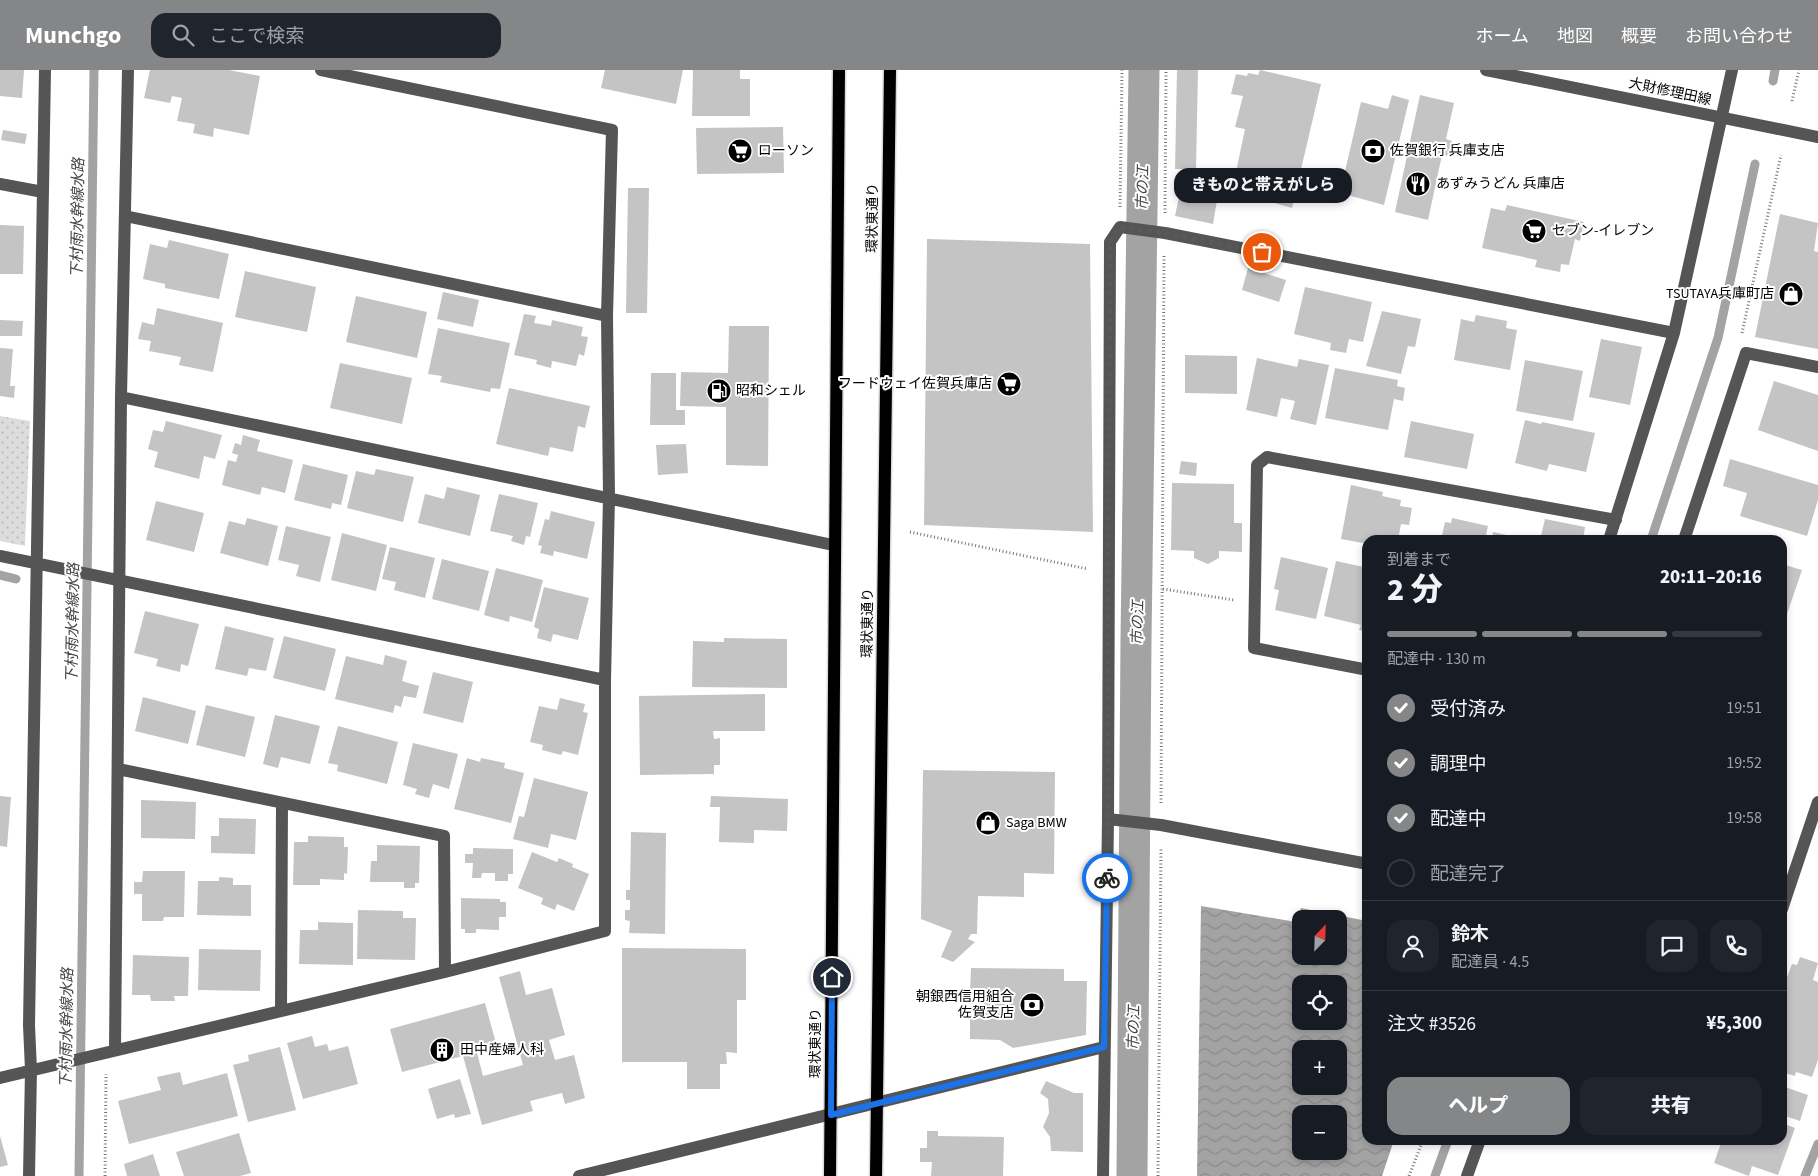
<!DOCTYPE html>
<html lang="ja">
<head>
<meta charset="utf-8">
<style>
  body { margin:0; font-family:"Source Sans 3","Noto Sans JP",sans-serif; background:#20242c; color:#f1f3f6; height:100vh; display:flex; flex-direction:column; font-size:19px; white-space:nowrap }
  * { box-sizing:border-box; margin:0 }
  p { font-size:16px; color:#9ea1a6 }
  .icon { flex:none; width:28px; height:28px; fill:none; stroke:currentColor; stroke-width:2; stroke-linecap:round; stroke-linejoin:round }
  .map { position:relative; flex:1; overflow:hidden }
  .drawer { position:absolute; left:1362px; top:465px; width:425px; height:610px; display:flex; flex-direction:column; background:#171b24; border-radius:15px; box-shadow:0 2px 8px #0003 }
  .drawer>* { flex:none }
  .needle { width:32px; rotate:23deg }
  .tools { position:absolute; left:1292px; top:840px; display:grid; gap:10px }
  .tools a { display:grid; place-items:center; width:55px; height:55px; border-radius:10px; background:#171b24; box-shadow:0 2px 8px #0003; font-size:25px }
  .pin { position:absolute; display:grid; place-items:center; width:42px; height:42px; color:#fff; margin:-21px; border:2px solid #fff; border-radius:50%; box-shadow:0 1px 5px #0007 }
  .courier { position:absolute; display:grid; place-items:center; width:50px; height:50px; margin:-25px; border:4px solid #1a73e8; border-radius:50%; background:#fff; color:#222; box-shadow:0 1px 6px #0007 }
  .bubble { position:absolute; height:35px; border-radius:15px; background:#171b24; box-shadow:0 2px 8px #0003; font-size:16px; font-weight:800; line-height:35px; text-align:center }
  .overview em { font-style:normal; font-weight:800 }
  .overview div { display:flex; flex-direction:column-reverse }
  .overview { display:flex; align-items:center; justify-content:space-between; height:85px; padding:0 25px }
  h1 { font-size:32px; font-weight:800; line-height:38px }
  .bar { display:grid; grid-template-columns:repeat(4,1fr); gap:8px 5px; align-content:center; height:60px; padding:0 25px }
  .bar i { height:6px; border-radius:4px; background:#363941 }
  .bar .current { background:#858687 }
  .bar p { grid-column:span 4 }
  .line { display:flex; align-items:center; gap:12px; padding:0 25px; border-top:1px solid #363941 }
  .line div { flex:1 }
  .round { display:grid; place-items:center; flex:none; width:52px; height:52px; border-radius:15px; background:#20242c }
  ol { padding:0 25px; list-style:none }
  li { display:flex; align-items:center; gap:15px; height:55px }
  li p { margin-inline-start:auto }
  li .icon { padding:5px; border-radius:50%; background:#858687; color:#fff; stroke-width:4 }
  li:last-child { color:#9ea1a6 }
  li i { width:28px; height:28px; border:2px solid #363941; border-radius:50% }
  .cta { display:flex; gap:10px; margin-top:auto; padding:10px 25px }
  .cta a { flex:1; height:58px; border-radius:15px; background:#858687; color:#fff; font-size:20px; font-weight:800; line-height:58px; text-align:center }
  .cta a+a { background:#20242c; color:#f1f3f6 }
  header { display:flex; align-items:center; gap:30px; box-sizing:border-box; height:70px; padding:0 25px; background:#858687; color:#fff }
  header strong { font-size:24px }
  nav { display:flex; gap:28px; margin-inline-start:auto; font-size:18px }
  .search { width:350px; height:45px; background:#20242c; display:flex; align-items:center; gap:12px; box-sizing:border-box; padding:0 18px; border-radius:15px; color:#9ea1a6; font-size:19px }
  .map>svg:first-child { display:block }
  .park { fill:url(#park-dots) }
  .water { fill:url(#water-waves); fill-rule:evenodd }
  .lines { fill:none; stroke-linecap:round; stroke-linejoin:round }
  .stream { stroke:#a3a3a3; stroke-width:9 }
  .canal { stroke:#a3a3a3; stroke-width:31 }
  .building { fill:#c4c4c4 }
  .major-casing { stroke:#dbdbdb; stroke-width:15 }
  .path { stroke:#777; stroke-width:3; stroke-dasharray:1 2.5; stroke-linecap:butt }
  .minor { stroke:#555; stroke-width:12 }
  .major { stroke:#000; stroke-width:12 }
  .done { stroke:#595959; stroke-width:5; stroke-dasharray:0 9 }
  .route { stroke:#1a73e8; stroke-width:6 }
  .labels { text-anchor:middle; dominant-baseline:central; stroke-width:4; stroke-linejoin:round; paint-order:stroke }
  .street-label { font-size:14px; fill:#000; stroke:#fff }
  .poi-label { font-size:14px; fill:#000; stroke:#fff; text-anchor:start }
  .water-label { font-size:15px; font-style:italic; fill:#444; stroke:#fff }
</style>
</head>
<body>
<header>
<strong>Munchgo</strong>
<div class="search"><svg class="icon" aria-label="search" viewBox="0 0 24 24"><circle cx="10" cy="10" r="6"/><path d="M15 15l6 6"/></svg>ここで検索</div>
<nav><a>ホーム</a><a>地図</a><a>概要</a><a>お問い合わせ</a></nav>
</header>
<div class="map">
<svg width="1818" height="1106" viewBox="0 0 1818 1106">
  <defs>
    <pattern id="park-dots" width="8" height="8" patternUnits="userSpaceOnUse" patternTransform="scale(1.25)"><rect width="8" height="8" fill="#dcdcdc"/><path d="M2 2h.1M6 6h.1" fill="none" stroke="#bbb" stroke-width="1.8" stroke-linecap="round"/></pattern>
    <pattern id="water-waves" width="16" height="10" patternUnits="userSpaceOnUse" patternTransform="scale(1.25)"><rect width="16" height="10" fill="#a3a3a3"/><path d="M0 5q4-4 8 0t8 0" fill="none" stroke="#8b8b8b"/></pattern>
  </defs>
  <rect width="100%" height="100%" fill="#fff"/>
  <!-- park -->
  <path class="park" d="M0 346 30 351 25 476 0 471Z"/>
  <!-- water -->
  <path class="water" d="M1201 836 1296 852 1301 838 1367 851 1368 1070H1394L1382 1106H1197ZM1301 849H1339V886H1301ZM1301 914H1339V951H1301ZM1301 979H1339V1016H1301ZM1301 1044H1339V1081H1301Z"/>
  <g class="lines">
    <!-- stream -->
    <path class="stream" d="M1773 11 1775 0
      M1651 470 1718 268 1755 94
      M0 505 16 509
      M79 1106 94 0
      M1435 1106 1448 1070
      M1805 1106 1818 1074"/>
    <!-- canal -->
    <path class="canal" d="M1132 1106 1136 569 1144 0"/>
  </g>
  <!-- building -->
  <path class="building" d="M0 0H24L22 28 0 26Z
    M150 0H229L260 6 249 65 214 58 213 67 193 63 195 54 177 51 182 28 172 26 170 33 144 28Z
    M605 0H683L676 34 601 18Z
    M693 0H740V9H750V46H692Z
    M1177 0H1198L1196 99H1175Z
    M1260 0 1321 14 1292 138 1232 121 1245 59 1235 57 1243 26 1231 24 1236 4 1247 6 1248 3 1258 5Z
    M1392 25 1409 30 1384 135 1340 123 1361 32 1388 39Z
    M1420 25 1454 33 1446 69 1452 71 1449 86 1442 85 1428 150 1395 142Z
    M783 57 784 103 697 104 696 58Z
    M3 60 27 64 25 74 1 70Z
    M628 118H649L647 243H626Z
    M1180 122 1217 130 1213 154 1175 146Z
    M1507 135 1584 152 1580 171 1575 169 1569 195 1561 194 1560 202 1535 197 1537 190 1482 178 1491 138 1505 141Z
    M1780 144 1818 153 1814 181 1818 182V279L1755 267Z
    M0 155 24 156 23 204H0Z
    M927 169 1090 174 1093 462 924 455Z
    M169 170 229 184 219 229 165 218V214L143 209 150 174 167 178Z
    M1248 198 1286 210 1279 232 1242 220Z
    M245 201 316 217 307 262 235 247Z
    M1305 217 1372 232 1363 272 1349 269 1346 283 1330 280 1331 273 1294 264Z
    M443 222 479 230 473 257 437 249Z
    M356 226 427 242 417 288 346 272Z
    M157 238 223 253 213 302 179 295 181 287 149 281 151 271 138 269 142 252 154 255Z
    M1382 241 1421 249 1415 277 1408 276 1401 304 1366 296Z
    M524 244 536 246 534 253 551 256 552 250 583 257 581 266 588 267 584 286 579 284 576 296 552 291 551 298 536 294 537 290 514 285Z
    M1476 245 1507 251 1506 258 1517 260 1510 300 1454 290 1461 249 1474 252Z
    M0 250 23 251 22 266H0Z
    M729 256H769L768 396 726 395V337L680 336 681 302 728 303Z
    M438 258 510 273 500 319 491 318 490 322 440 312 442 306 428 304Z
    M1601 269 1642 277 1630 335 1589 327Z
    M0 278 13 279 10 316H15L14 328 0 326Z
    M1185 285 1237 286V324L1185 323Z
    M1257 288 1297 297 1299 289 1329 295 1316 355 1290 349 1295 331 1281 328 1277 347 1246 340Z
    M1525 290 1583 301 1573 351 1516 341Z
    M340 293 412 308 402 354 330 338Z
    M1335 298 1398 310 1397 316 1405 318 1403 331 1394 329 1388 360 1325 348Z
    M651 303H676V340H685V355H650Z
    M1774 311 1818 325V381L1758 360Z
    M509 318 590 336 585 358 578 356 573 382 550 377 548 386 496 374Z
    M1525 350 1541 354 1542 352 1595 363 1586 402 1549 394 1547 401 1515 393Z
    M166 351 222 365 215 389 204 386 199 409 154 397 158 382 148 379 153 360 163 362Z
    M1411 351 1474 364 1467 399 1404 387Z
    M243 365 260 370 257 381 293 390 285 423 262 417 260 425 222 415 228 390 236 392 238 385 232 383 235 373 241 375Z
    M686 374 688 403 658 405 656 375Z
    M1730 389 1818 415V430L1807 466 1740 446 1747 423 1723 416Z
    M1181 391 1197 393 1196 406 1179 404Z
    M303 394 348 405 341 435 332 433 331 439 294 430Z
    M376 399 414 407 403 452 347 438 356 401 374 405Z
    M1172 413 1234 414V453H1242V482L1219 481V488L1208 494 1194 488V481L1171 480Z
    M1351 415 1383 422 1382 426 1401 430 1400 436 1412 438 1409 455 1401 454 1398 470H1368V474L1341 469Z
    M447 417 480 425 470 466 418 453 425 424 444 429Z
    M499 424 538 433 530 467 526 466 524 475 511 471 513 466 490 461Z
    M156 431 204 443 194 482 146 470Z
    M551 441 595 452 587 489 554 481 553 486 540 483 542 476 538 475 545 449 549 450Z
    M247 448 278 456 268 496 220 483 229 451 245 455Z
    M1452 448 1488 456 1485 470H1441L1445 452 1451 453Z
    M1545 449 1585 457 1583 470H1540Z
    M286 456 331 467 320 512 296 506 299 495 278 490Z
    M1493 462 1511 466 1510 470H1492Z
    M342 463 387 475 376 521 331 510Z
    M390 477 435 488 425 528 394 520 396 512 382 509Z
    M1281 487 1328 498 1316 549 1275 540 1279 520 1274 519Z
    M442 489 489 501 479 541 432 529Z
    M1336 491 1368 498V562L1359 560 1361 555 1324 546Z
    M1782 494 1802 500 1787 544 1782 542Z
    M496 498 543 510 532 552 510 546 509 552 484 545Z
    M544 517 589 528 578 570 553 564 551 572 537 568 539 559 534 557Z
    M145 541 199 554 188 596 181 594 180 602 156 596 158 589 134 583Z
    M225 556 274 568 266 601 249 598 247 606 215 599Z
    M284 566 336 579 325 621 273 608Z
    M724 568 787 569V618L692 617 693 571 724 572Z
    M385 585 407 591 402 611 419 616 416 628 404 626 401 637 395 635 393 643 335 629 346 586 383 595Z
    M433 602 473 612 463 653 423 643Z
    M765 624V661H713L714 669 720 668V695H714V704L640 705 639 626Z
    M143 627 196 641 188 674 135 661Z
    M560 628 585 634 583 642 588 643 578 685 563 681 561 685 542 680 543 675 530 672 539 636 557 640Z
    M206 635 255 647 245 687 196 675Z
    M275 645 320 656 310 694 281 687 278 698 263 694Z
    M338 656 398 672 387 714 337 701 338 695 328 693Z
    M413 673 458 684 449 719 433 714 429 728 415 724 417 719 403 715Z
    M467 688 480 692 481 688 505 693 504 698 524 703 511 753 454 739Z
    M923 700 1055 702 1054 804 1024 803V827L978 826 977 864H971L968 869 975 872 953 892 941 887 952 861 921 849Z
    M534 708 588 722 576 770 551 764 548 778 513 769 519 746 524 747Z
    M0 726 11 727 7 777 0 776Z
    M711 726 788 729 787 761 754 760V773L719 772 720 737H710Z
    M141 730 196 732 195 769 141 768Z
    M219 748 256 749 255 784 211 783V766H219Z
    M631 762 666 763 665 864 629 863 630 851 625 850V840H630V830H626V820H630Z
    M308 766 344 767V777H348L347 804 344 803V810L320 809V815H293L294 772H308Z
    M377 775 420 776 419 813H415V818H404V812H370L371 791H377Z
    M473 778 513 779V804H508V811H495V803H482L481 808H472L473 793H465V784H473Z
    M532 782 557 792 559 788 573 794 572 797 589 804 574 841 557 834 555 840 541 834 543 828 518 818Z
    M143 801H185L184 847H164L163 851H142V824H134V812H142Z
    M219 807 233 808V815H251V846L197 845 198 811H219Z
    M461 828 500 829V832H506V847H499V860L476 859V863H465V859H461Z
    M358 840 403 841V848H416L415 890 357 889Z
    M318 852 353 853V895L299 894 300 860H318Z
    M622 878 746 879V930H737V983L726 982 727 994H720V1019H687V992H622Z
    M199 879 261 880 260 921 198 920Z
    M133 885 189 887 188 926H174L175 931H151L150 925H132Z
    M1800 887 1818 893 1813 910 1818 912V990L1812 1007 1796 1002 1795 1006 1782 1002V921L1792 894 1797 895Z
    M971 898 1064 899V911H1087L1086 965 1013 978 1000 970 970 969V949H977L978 922H970Z
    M520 901 526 925 552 918 565 965 549 970 555 990 574 985 585 1028 565 1034 562 1023 530 1031 533 1041 482 1055 463 986 402 1002 390 959 485 933 497 977 477 983 483 1006 523 995 499 907Z
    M312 966 315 977 327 974 329 981 348 976 358 1014 303 1029 287 973Z
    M280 977 296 1040 248 1052 233 995 249 991 248 985Z
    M180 1002 183 1015 227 1003 238 1046 129 1074 118 1031 161 1020 157 1007Z
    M460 1009 471 1044 455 1048 454 1044 437 1049 428 1019Z
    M1046 1011 1074 1023H1083V1082L1051 1081 1050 1067 1043 1057 1049 1043 1048 1029 1040 1023Z
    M1782 1016 1808 1025 1800 1051 1782 1045Z
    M1782 1053 1795 1058 1778 1105 1752 1096 1749 1106 1714 1093 1722 1070H1782Z
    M927 1061H938V1066L1004 1067 1003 1106H931L932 1092H920V1078H927Z
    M239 1063 251 1103 240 1106H184L176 1082Z
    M0 1066 8 1095 0 1097Z
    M153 1084 160 1106H127L124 1094Z"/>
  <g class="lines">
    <defs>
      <path id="major" d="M830 1106 839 0
        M876 1106 890 0"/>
    </defs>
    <!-- major casing -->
    <use href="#major" class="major-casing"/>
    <!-- path -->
    <path class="path" d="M1792 31 1799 0
      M1120 137 1122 0
      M1165 143 1166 0
      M1742 263 1781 85
      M910 462 1088 499
      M1163 519 1234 530
      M1161 733 1164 184
      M105 1106 106 1004
      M1158 1106 1161 777
      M1409 1106 1423 1070"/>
    <!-- minor -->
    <path class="minor" d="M1486 0 1818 67
      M0 114 43 122
      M125 146 607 246
      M121 327 833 475
      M1609 470 1674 263 1732 0
      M1684 470 1746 283 1818 297
      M0 486 605 610
      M1368 600 1254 578 1257 395 1267 387 1616 450
      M118 699 444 766 445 902
      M1108 749 1161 755 1368 794
      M1782 839 1818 732
      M281 941 282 733
      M115 979 121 327 128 0
      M0 1008 445 902 605 861V610L609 427 607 246 612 60 321 0
      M29 1106 31 1000 29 955 45 0
      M579 1106 1104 977
      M1103 1106 1108 749 1110 172 1120 157 1165 163 1674 263
      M1467 1106 1480 1070"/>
    <!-- major -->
    <use href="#major" class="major"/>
  </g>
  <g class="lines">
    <!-- done -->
    <path class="done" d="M1107 808 1110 172 1120 157 1164 163 1262 182"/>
    <!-- route -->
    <path class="route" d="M832 907 831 1045 1104 977 1107 808"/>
  </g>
  <!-- icons -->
  <defs>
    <symbol id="supermarket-disc" viewBox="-11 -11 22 22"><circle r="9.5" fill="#000" stroke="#fff"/><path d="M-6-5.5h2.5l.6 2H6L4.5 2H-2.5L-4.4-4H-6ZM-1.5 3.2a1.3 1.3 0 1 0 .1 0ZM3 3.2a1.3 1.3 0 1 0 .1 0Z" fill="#fff"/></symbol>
    <symbol id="bank-disc" viewBox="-11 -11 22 22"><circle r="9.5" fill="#000" stroke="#fff"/><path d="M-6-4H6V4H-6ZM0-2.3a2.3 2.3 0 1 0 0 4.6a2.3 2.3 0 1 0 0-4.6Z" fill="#fff"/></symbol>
    <symbol id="restaurant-disc" viewBox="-11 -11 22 22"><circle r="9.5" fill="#000" stroke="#fff"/><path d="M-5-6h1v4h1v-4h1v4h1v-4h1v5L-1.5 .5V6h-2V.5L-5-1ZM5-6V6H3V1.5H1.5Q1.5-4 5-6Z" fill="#fff"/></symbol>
    <symbol id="shop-disc" viewBox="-11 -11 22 22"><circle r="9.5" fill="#000" stroke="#fff"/><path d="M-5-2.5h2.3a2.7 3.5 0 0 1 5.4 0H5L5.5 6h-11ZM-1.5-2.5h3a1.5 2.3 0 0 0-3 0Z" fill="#fff"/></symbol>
    <symbol id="fuel-disc" viewBox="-11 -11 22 22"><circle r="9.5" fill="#000" stroke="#fff"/><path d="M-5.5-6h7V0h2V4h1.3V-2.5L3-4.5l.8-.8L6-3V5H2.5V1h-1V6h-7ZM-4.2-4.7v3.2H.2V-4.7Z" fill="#fff"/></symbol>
    <symbol id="building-disc" viewBox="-11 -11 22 22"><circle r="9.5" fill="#000" stroke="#fff"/><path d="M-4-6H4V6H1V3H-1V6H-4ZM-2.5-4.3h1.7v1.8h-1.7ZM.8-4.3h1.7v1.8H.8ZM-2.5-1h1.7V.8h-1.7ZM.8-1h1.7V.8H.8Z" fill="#fff"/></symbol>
  </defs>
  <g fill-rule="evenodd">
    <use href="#supermarket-disc" x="726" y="67" width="28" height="28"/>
    <use href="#bank-disc" x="1359" y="67" width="28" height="28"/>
    <use href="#restaurant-disc" x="1404" y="100" width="28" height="28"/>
    <use href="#supermarket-disc" x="1520" y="147" width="28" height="28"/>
    <use href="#shop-disc" x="1777" y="210" width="28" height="28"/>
    <use href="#supermarket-disc" x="995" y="300" width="28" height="28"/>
    <use href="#fuel-disc" x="705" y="307" width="28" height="28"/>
    <use href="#shop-disc" x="974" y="739" width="28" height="28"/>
    <use href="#bank-disc" x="1018" y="921" width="28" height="28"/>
    <use href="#building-disc" x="428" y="966" width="28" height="28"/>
  </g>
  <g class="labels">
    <!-- street labels -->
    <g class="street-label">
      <text transform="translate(1670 22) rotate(12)">大財修理田線</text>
      <text transform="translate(873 148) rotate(-89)">環状東通り</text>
      <text transform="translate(868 553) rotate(-89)">環状東通り</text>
      <text transform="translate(816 973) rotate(-90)">環状東通り</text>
    </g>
    <!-- poi labels -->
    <g class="poi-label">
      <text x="758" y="81">ローソン</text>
      <text x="1390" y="81">佐賀銀行 兵庫支店</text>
      <text x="1436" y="114">あずみうどん 兵庫店</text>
      <text x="1552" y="161">セブン-イレブン</text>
      <text x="1774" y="224" text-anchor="end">TSUTAYA兵庫町店</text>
      <text x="992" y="314" text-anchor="end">フードウェイ佐賀兵庫店</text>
      <text x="736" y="321">昭和シェル</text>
      <text x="1006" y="753">Saga BMW</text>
      <text x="1014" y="927" text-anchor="end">朝銀西信用組合<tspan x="1014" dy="16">佐賀支店</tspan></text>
      <text x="460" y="980">田中産婦人科</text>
    </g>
    <!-- water labels -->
    <g class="water-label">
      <text transform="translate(1143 118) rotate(-89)">市の江</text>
      <text transform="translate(78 148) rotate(-89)">下村雨水幹線水路</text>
      <text transform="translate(73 553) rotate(-89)">下村雨水幹線水路</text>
      <text transform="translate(1138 553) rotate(-89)">市の江</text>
      <text transform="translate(67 958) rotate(-89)">下村雨水幹線水路</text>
      <text transform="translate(1134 958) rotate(-89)">市の江</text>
    </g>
  </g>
</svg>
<div class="tools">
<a><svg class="needle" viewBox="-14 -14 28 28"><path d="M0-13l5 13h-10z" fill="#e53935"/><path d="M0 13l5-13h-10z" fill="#9ea1a6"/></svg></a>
<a><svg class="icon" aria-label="locate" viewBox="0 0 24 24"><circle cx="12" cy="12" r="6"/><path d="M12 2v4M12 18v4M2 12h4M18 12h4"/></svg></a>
<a>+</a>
<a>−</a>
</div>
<div class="pin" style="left:1262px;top:182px;background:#ea580c"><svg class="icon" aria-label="bag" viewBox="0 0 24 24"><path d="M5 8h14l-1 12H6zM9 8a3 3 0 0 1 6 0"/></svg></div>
<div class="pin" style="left:832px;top:907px;background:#1f2937"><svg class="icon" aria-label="home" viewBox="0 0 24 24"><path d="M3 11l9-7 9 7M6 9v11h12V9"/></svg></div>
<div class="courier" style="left:1107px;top:808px"><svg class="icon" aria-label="bike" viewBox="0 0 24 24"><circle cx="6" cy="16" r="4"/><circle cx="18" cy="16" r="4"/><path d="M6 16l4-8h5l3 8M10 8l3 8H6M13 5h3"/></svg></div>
<div class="bubble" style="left:1174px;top:98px;width:178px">きものと帯えがしら</div>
<section class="drawer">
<div class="overview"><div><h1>2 分</h1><p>到着まで</p></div><em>20:11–20:16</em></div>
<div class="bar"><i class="current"></i><i class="current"></i><i class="current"></i><i></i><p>配達中 · 130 m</p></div>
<ol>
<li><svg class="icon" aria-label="check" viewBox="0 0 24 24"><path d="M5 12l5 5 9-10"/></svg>受付済み<p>19:51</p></li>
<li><svg class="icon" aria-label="check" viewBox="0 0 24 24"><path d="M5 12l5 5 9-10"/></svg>調理中<p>19:52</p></li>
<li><svg class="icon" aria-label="check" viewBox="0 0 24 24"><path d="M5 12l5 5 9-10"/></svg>配達中<p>19:58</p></li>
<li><i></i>配達完了</li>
</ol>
<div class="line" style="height:90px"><a class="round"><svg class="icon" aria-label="person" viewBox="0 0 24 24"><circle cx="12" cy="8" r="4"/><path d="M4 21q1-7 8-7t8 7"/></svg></a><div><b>鈴木</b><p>配達員 · 4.5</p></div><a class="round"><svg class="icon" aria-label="chat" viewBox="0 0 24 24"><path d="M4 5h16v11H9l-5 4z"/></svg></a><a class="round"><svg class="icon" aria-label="phone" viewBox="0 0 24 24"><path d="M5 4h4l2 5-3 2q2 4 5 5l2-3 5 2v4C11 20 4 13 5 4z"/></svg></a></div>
<div class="line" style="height:65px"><div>注文 #3526</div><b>¥5,300</b></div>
<div class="cta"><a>ヘルプ</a><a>共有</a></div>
</section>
</div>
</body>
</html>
